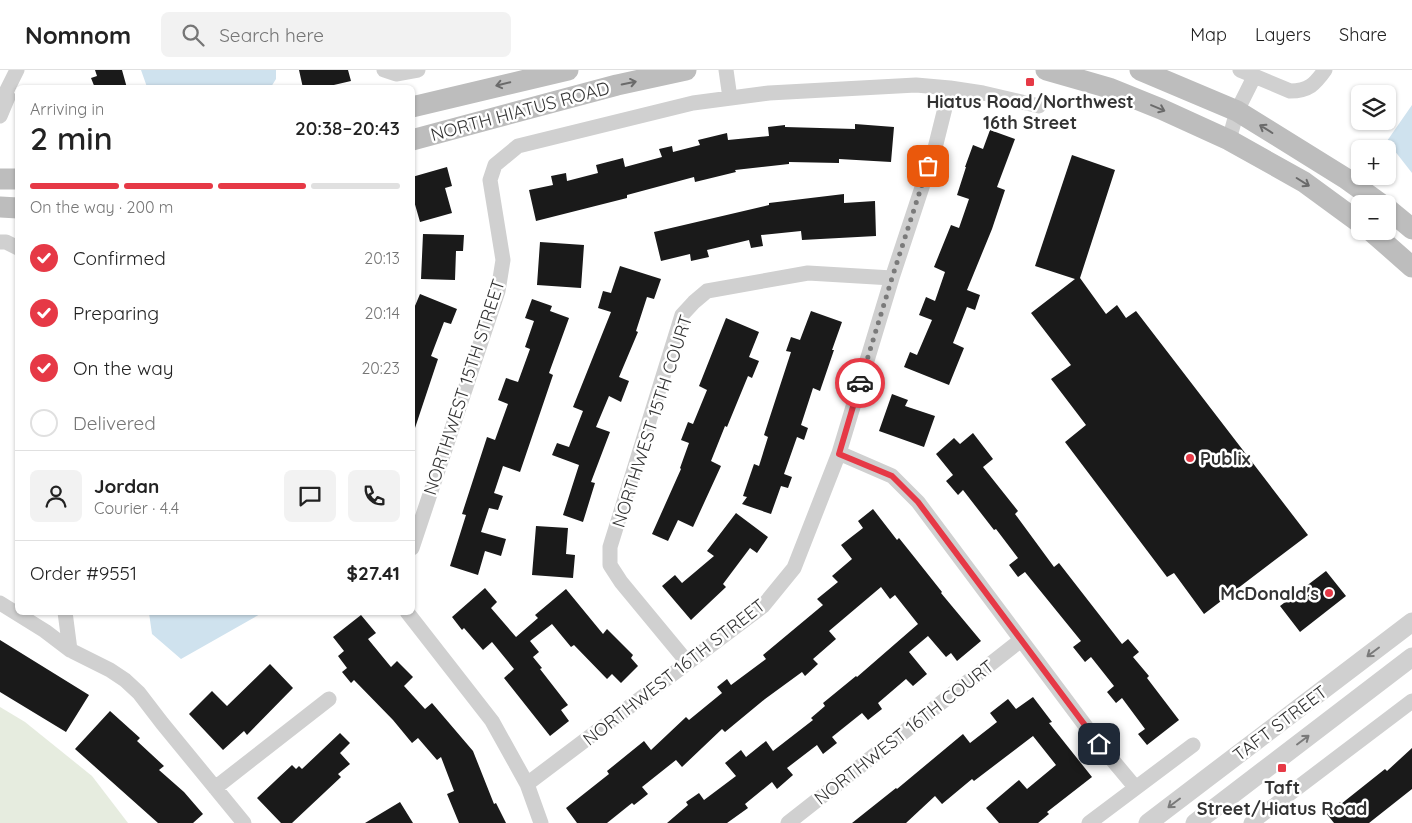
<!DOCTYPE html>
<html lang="en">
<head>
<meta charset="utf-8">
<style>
  body { margin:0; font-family:Quicksand,sans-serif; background:#f2f2f2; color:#222; height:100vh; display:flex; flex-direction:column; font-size:19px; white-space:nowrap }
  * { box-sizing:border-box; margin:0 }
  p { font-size:16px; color:#767676 }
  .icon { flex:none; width:28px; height:28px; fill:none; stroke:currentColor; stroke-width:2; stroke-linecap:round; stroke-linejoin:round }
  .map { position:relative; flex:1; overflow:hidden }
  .sheet { position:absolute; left:15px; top:15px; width:400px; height:530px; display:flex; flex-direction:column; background:#fff; border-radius:8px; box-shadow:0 1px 4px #0004 }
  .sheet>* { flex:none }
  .tools { position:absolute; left:1351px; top:15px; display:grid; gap:10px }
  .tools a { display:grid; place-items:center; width:45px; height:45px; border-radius:8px; background:#fff; box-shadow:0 1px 4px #0004; font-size:25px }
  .pin { position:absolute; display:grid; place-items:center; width:42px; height:42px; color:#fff; margin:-21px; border-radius:10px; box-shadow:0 2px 8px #0006 }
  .courier { position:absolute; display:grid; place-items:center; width:50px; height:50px; margin:-25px; border:4px solid #e63946; border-radius:50%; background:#fff; color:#222; box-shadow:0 1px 6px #0007 }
  .headline em { font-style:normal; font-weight:600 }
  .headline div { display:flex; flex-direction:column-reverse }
  .headline { display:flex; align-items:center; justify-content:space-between; height:85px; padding:0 15px }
  h1 { font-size:32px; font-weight:600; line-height:38px }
  .bar { display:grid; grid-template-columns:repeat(4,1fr); gap:8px 5px; align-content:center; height:60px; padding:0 15px }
  .bar i { height:6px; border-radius:4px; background:#e0e0e0 }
  .bar .on { background:#e63946 }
  .bar p { grid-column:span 4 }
  .line { display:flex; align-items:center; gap:12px; padding:0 15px; border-top:1px solid #e0e0e0 }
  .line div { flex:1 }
  .round { display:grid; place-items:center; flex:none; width:52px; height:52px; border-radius:8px; background:#f2f2f2 }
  ol { padding:0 15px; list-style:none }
  li { display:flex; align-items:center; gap:15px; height:55px }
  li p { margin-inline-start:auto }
  li .icon { padding:5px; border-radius:50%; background:#e63946; color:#fff; stroke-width:4 }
  li:last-child { color:#767676 }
  li i { width:28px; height:28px; border:2px solid #e0e0e0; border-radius:50% }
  header { display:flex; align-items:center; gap:30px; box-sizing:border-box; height:70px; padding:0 25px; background:#fff; border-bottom:1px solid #e0e0e0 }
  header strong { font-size:24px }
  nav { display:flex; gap:28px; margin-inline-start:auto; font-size:18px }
  .search { width:350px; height:45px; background:#f2f2f2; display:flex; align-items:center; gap:12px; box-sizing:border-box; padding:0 18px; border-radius:8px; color:#767676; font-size:19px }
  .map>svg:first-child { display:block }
  .green { fill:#e6ecdf }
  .water { fill:#cfe2ee }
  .building { fill:#1a1a1a }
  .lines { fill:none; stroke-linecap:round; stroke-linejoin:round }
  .minor { stroke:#d0d0d0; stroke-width:15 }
  .tertiary { stroke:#d0d0d0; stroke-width:19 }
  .secondary { stroke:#bdbdbd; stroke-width:21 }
  .oneway { stroke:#6a6a6a }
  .oneway2 { stroke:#7a7a7a }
  .done { stroke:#7a7a7a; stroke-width:5; stroke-dasharray:0 9 }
  .route { stroke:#e63946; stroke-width:6 }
  .poi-dot { fill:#e63946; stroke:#fff; stroke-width:2 }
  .labels { text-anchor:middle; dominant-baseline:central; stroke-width:5; stroke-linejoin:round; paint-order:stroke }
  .poi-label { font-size:18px; font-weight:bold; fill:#333; stroke:#fff }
  .street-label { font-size:18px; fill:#333; stroke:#fff }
</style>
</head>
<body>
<header>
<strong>Nomnom</strong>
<div class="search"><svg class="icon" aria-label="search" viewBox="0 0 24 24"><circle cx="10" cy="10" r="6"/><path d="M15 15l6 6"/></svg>Search here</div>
<nav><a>Map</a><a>Layers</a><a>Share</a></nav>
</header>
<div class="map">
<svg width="1412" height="753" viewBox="0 0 1412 753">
  <rect width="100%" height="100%" fill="#fff"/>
  <!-- green -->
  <path class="green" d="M0 637 25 652 92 706 128 753H0Z"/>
  <!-- water -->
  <path class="water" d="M141 0H276V9L271 17H147Z
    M1412 35V103L1387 71Z
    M149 543V542L262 543 181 589 152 564Z"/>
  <!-- building -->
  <path class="building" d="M95 0H122L127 18H95L91 8 97 6Z
    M299 0H348L351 11 321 18H303Z
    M855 54 894 57 891 92 839 89V93L789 92V94L735 100 736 102 695 112 694 107 627 125V128L536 151 529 120 553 115 551 106 566 103 567 111 598 103 596 95 623 88 625 97 662 87 659 79 672 76 673 82 700 75 698 70 727 63 728 70 769 66 768 57 785 55V57L855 59Z
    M990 60 1015 69 997 117 1005 120 992 159 967 220 980 225 975 240 967 237 953 273 964 278 949 315 904 297 910 282 917 285 932 250 919 245 926 227 935 231 945 202 934 197 951 155 959 158 969 129 957 125 966 97H965L973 75 983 79Z
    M1072 85 1115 100 1080 208 1106 244 1117 235 1126 248 1136 241 1308 465 1204 544 1174 503 1167 507 1065 372 1086 355 1051 309 1071 295 1031 243 1075 209 1035 196Z
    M447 97 452 116 445 118 452 143 420 152 412 124V107Z
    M844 124V133L875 131 876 166 802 170 801 161 761 165 763 176 751 178 749 170 707 180 709 187 691 191 690 184 661 191 654 162 769 135V133Z
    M423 164 464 165 463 181H456L455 210 421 209Z
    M540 172 584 175 581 218 537 215Z
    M620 196 661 209 654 229 647 227 636 261 638 262 619 307 629 311 621 332 609 326 596 357 610 362 591 412 595 413 583 452 563 445 579 395 552 385 557 373 569 377 583 341 573 337 611 242 598 238 603 221 611 223Z
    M420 224 457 239 451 254 444 252 431 286 438 289 415 358 412 357V243Z
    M532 229 552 236 550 241 569 248 549 303 553 305 520 402 503 396 494 423 503 426 498 440 489 438 481 462 506 469 501 486 485 481 478 505 450 496 466 445 462 444 487 367 495 370 508 334 498 330 506 308 518 312 530 279 525 277 534 251 525 248Z
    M811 241 842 252 832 280H834L820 321 813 318 801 355 808 358 804 370 797 367 784 404 792 407 788 418 781 416 771 444 742 434 747 427 743 426 754 394 759 396 768 367 764 365 791 282 786 281 791 267 800 270Z
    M726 248 759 262 749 287 759 291 752 308 748 306 727 357 725 356 711 391 721 396 693 457 678 450 668 471 652 464 681 399 680 398 689 373 681 370 688 352 693 354 707 320 699 316Z
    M892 324 908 330 905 336 935 346 924 377 879 361Z
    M973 363 993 389 983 397 1018 441 1015 444 1054 497 1059 493 1122 574 1128 569 1139 582 1133 587 1149 606 1147 608 1179 650 1147 675 1138 664 1145 659 1122 628 1116 633 1107 622 1114 616 1091 587 1085 592 1073 577 1081 571 1025 502 1018 507 1009 495 1018 488 996 459 994 460 963 420 958 425 946 411 953 405 936 384 954 368 960 374Z
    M873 439 897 470 899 468 915 488 942 522 941 523 981 571 957 591 951 583 946 587 928 566 909 582 927 604 913 616 906 609 878 633 882 639 868 650 862 643 832 667 837 673 823 684 817 675 787 698 793 705 777 719 772 712 745 734 748 738 727 753H667L688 735 686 732 699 723 704 730 736 706 725 693 741 680 746 687 766 671 773 681 813 650 811 648 825 636 823 633 856 606 857 607 918 554 895 525 890 529 881 517 829 561 836 569 813 589 818 594 805 606 802 602 765 629 725 662 722 659 682 697 676 690 642 717 648 724 634 735 632 733 607 753H577L566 738 609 704 607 701 644 671 651 680 686 647 689 650 722 623 717 617 727 609 731 615 766 589 763 585 823 535 817 529 838 512 832 506 852 489 841 475 863 458 858 451Z
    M736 443 768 467 757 483 750 478 723 514 726 517 691 550 662 516 675 505 682 513 714 486 707 481Z
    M536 456 568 458 566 484 575 485 573 508 532 505Z
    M1326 501 1346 526 1300 562 1280 536Z
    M485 518 497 532 491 538 516 567 538 548 535 545 566 519 603 564 607 559 633 585 631 588 638 596 621 613 612 604 607 609 574 575 571 577 552 554 530 571 539 582 533 587 542 598 540 599 568 635 561 640 569 651 550 666 504 608 514 599 492 572 483 580 464 558 462 560 452 547Z
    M361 545 376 563 368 569 391 597 397 591 413 607 404 616 425 639 432 633 473 681 494 734 496 733 506 753H459L447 724 454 721 441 687 437 690 418 668 412 673 393 650 354 610 351 613 342 602 347 598 338 586 344 581 333 567Z
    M0 570 89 625 66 662 0 622Z
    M270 594 293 618 247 665 244 661 223 680 189 644 212 621 227 636Z
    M1033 627 1052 652 1049 653 1092 707 1047 742 1049 744 1038 753H999L986 738 1019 710 1027 719 1056 695 1033 666 974 711 972 709 942 734 935 726 906 753H852L896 718 897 719 963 664 970 673 997 652 990 643 1008 629 1016 639Z
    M110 641 140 668 137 671 164 696 159 700 184 722 203 744 193 753H158L75 679Z
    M340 663 350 673 340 683 350 694 338 704 341 707 292 753H281L257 728 292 695 296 699 299 696 302 699Z
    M1412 678V719L1369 753H1334L1326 743 1340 732 1341 734 1385 699 1387 701Z
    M400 732 413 753H365Z"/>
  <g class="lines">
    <!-- minor -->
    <path class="minor" d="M384 0 396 4 418 0
      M726 0 730 28
      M1240 0 1290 21C1309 21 1315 14 1325 0
      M0 46 8 27 6 22 17 0
      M1229 70 1237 41 1254 7
      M0 172H6L18 178
      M839 383 892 406 918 432 1099 674 1135 717
      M412 478 498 221 503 190 490 110 495 95 518 76 693 33 769 23 916 15 950 18 983 23 1039 36
      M0 533 45 561 70 580 110 600 125 610 139 623 162 653 244 753
      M65 542 70 580
      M407 542 492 651 527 714 541 753
      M688 593 621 512 610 495V477L682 245 694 232 707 221 808 203 892 208
      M527 714 763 536 794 498 839 383 892 208 935 78 950 18
      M215 718 329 629
      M788 753 1021 570
      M1089 753 1193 675
      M1251 753 1412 631"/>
    <!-- tertiary -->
    <path class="tertiary" d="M1148 753 1412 552
      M1195 753 1412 587"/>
    <!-- secondary -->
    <path class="secondary" d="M1046 0 1109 18 1161 39 1229 70 1304 112 1360 153
      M1140 0 1237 41 1345 108 1381 134
      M412 37 568 0
      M412 70 617 15 686 0
      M0 109H18
      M0 137 18 138
      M1388 139 1412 159
      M1371 161 1412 197"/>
  </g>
  <!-- one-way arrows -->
  <defs><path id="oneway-shaft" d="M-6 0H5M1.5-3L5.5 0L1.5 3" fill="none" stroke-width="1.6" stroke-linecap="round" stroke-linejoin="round" transform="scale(1.25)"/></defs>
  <g class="oneway">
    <use href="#oneway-shaft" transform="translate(629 13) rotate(-12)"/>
    <use href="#oneway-shaft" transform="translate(503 14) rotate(166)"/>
    <use href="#oneway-shaft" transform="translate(1158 38) rotate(23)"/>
    <use href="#oneway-shaft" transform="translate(1266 59) rotate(-148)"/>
    <use href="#oneway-shaft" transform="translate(1303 112) rotate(32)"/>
  </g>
  <g class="oneway2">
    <use href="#oneway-shaft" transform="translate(1373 582) rotate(143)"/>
    <use href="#oneway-shaft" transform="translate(1303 670) rotate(-37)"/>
    <use href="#oneway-shaft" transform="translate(1174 733) rotate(143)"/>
  </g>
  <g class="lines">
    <!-- done -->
    <path class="done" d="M860 313 892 208 928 96"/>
    <!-- route -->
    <path class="route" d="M860 313 839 384 892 406 918 432 1099 674"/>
  </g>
  <!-- markers -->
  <g class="poi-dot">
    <rect x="1025" y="7" width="10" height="10" rx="2.5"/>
    <circle cx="1190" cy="388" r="5"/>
    <circle cx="1329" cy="523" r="5"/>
    <rect x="1277" y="693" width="10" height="10" rx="2.5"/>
  </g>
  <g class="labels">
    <!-- poi labels -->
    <g class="poi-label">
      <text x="1030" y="31">Hiatus Road/Northwest<tspan x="1030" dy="21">16th Street</tspan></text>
      <text x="1200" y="388" text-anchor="start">Publix</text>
      <text x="1319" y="523" text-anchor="end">McDonald's</text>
      <text x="1282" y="717">Taft<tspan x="1282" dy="21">Street/Hiatus Road</tspan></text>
    </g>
    <!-- street labels -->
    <g class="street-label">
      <text transform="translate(520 41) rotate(-15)">NORTH HIATUS ROAD</text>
      <text transform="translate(464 317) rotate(-72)">NORTHWEST 15TH STREET</text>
      <text transform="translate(652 351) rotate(-72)">NORTHWEST 15TH COURT</text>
      <text transform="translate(674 602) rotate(-38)">NORTHWEST 16TH STREET</text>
      <text transform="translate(1280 653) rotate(-37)">TAFT STREET</text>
      <text transform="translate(904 662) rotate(-38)">NORTHWEST 16TH COURT</text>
    </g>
  </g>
</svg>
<div class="tools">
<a><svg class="icon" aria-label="layers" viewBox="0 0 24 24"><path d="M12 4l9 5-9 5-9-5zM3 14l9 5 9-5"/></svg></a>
<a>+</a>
<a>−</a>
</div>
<div class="pin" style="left:928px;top:96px;background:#ea580c"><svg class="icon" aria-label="bag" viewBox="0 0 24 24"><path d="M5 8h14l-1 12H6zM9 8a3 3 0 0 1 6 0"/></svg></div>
<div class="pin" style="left:1099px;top:674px;background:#1f2937"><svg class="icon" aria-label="home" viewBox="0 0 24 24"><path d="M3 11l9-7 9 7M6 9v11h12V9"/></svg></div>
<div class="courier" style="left:860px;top:313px"><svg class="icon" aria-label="car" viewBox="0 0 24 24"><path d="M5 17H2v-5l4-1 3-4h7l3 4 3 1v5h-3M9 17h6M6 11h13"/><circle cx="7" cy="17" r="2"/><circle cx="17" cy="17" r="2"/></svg></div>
<section class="sheet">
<div class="headline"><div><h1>2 min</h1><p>Arriving in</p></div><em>20:38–20:43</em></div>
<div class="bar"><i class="on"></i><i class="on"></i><i class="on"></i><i></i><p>On the way · 200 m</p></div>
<ol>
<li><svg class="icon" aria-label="check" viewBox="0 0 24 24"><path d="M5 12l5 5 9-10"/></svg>Confirmed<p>20:13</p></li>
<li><svg class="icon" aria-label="check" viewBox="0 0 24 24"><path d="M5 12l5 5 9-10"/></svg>Preparing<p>20:14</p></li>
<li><svg class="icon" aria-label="check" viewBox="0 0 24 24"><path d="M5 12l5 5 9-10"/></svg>On the way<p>20:23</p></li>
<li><i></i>Delivered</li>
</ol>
<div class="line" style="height:90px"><a class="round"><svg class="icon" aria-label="person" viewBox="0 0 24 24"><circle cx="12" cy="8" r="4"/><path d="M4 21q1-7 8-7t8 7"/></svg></a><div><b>Jordan</b><p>Courier · 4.4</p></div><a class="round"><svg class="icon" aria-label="chat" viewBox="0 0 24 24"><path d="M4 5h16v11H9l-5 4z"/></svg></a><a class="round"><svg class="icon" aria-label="phone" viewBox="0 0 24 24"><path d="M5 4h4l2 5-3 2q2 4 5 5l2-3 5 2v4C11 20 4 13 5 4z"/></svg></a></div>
<div class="line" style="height:65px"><div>Order #9551</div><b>$27.41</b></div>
</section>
</div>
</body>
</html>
